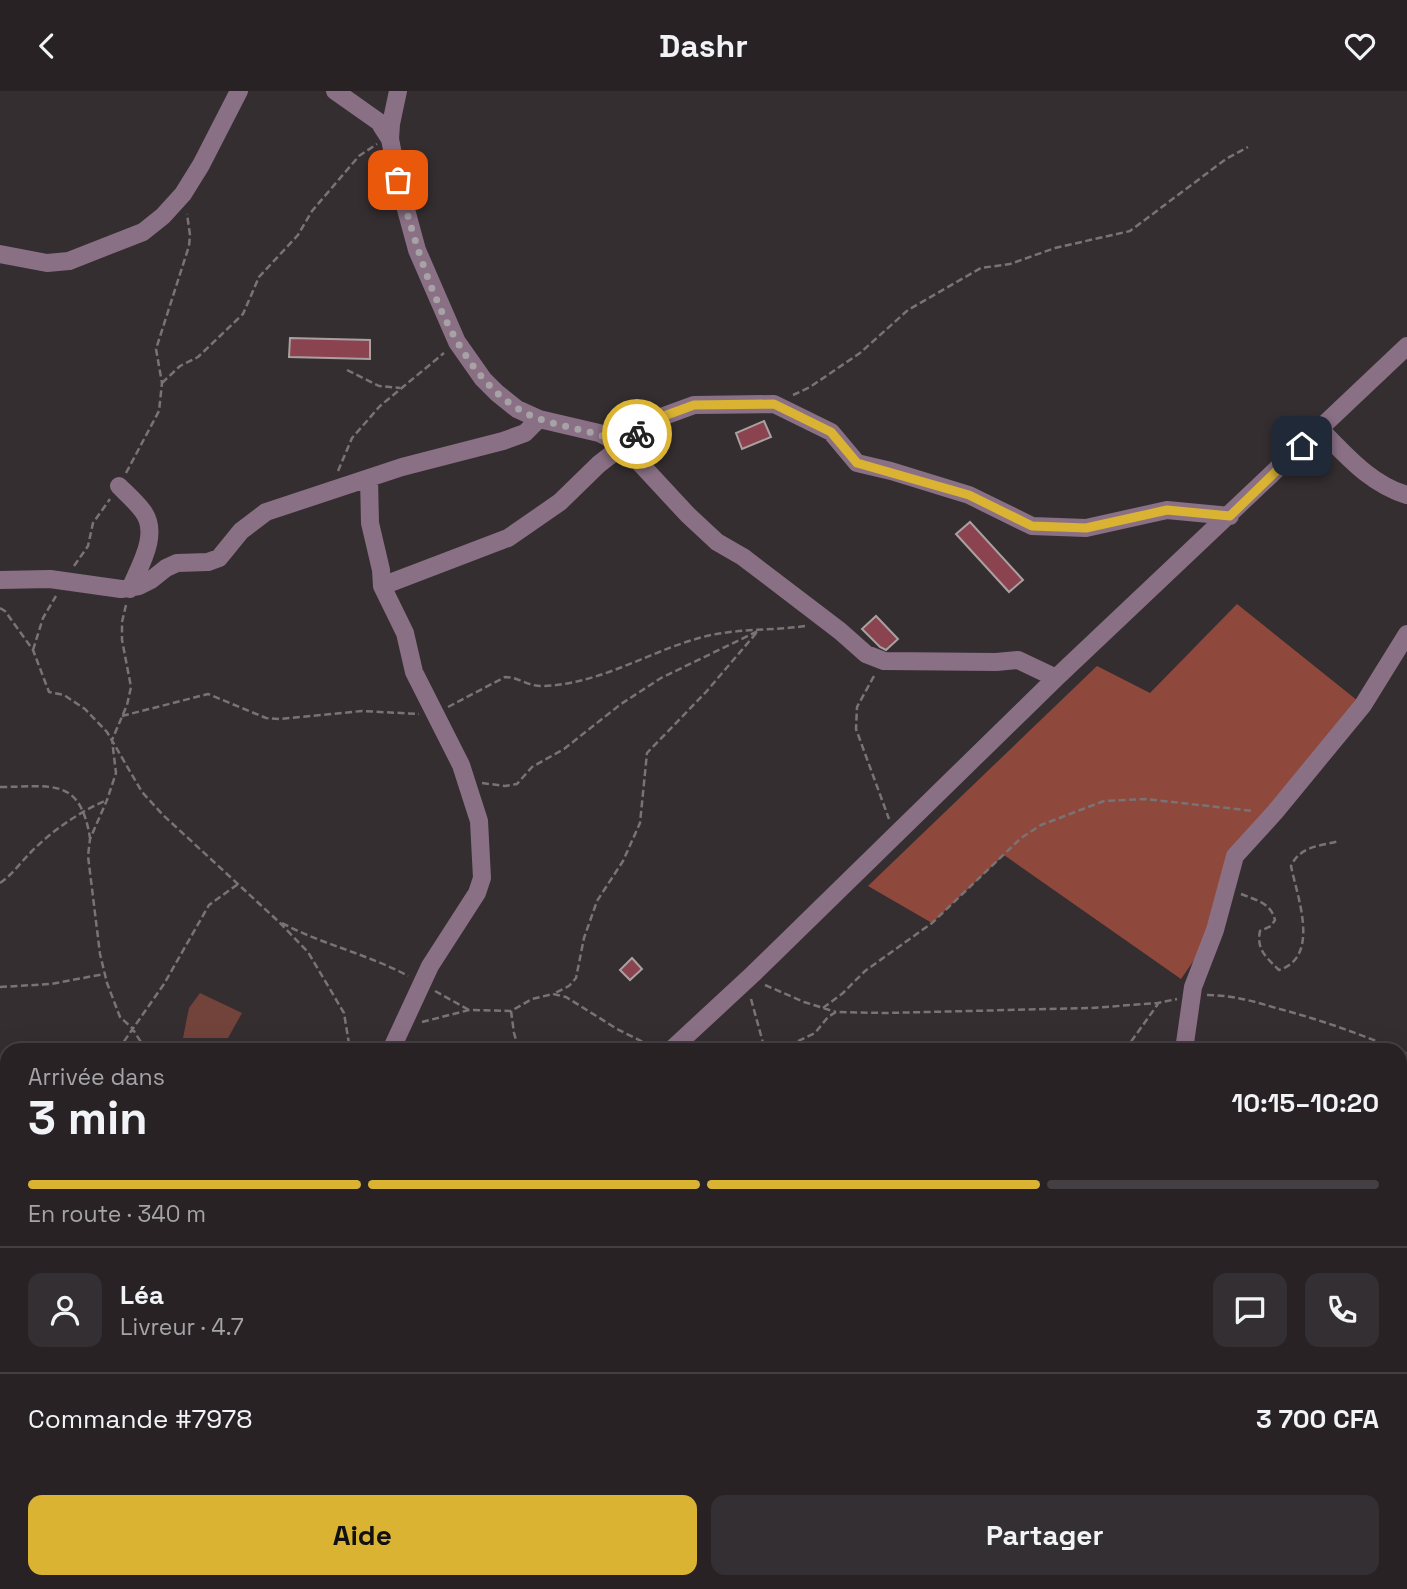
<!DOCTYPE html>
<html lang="fr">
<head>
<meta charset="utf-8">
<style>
  body { margin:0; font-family:"Space Grotesk",sans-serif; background:#342f32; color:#f1f3f6; height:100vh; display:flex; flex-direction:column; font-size:26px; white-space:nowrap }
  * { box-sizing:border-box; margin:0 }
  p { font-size:23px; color:#a5a4a7 }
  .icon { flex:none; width:38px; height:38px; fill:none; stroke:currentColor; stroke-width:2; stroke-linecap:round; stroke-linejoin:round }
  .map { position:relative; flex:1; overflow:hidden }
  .sheet { position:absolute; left:0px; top:952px; width:1407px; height:546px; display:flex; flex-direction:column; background:#282225; border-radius:21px 21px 0 0; box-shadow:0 7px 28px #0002,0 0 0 2px #443f42 }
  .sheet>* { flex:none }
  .pin { position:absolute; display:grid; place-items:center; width:60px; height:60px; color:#fff; margin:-30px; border-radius:14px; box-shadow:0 4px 10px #0006 }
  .courier { position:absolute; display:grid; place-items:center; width:70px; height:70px; margin:-35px; border:5px solid #dab333; border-radius:50%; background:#fff; color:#222; box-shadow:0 2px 9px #0007 }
  .headline em { font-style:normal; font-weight:700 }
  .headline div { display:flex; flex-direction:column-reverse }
  .headline { display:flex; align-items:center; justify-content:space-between; height:119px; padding:0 28px }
  h1 { font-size:46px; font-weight:700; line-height:52px }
  .bar { display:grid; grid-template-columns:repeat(4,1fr); gap:10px 7px; align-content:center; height:84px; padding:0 28px }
  .bar i { height:9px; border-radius:5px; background:#443f42 }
  .bar .selected { background:#dab333 }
  .bar p { grid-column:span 4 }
  .line { display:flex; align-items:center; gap:18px; padding:0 28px; border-top:2px solid #443f42 }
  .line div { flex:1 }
  .round { display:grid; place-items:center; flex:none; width:74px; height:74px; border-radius:14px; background:#342f32 }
  .cta { display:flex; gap:14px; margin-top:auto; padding:14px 28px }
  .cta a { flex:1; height:80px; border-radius:14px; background:#dab333; color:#111; font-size:28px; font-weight:700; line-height:80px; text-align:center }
  .cta a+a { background:#342f32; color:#f1f3f6 }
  header { display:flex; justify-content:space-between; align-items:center; height:91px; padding:0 28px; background:#282225; font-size:32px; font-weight:700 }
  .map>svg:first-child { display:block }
  .green { fill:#72433a }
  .forest { fill:#8f483c }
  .building { fill:#8b434f; stroke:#a9a1a1; stroke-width:2 }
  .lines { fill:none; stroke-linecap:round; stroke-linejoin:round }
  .path { stroke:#797376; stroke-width:2.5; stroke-dasharray:7 3.5; stroke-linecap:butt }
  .minor { stroke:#8a7085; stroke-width:18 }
  .done { stroke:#a7a2a5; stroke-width:7; stroke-dasharray:0 12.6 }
  .route { stroke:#dab333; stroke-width:9 }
</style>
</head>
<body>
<header><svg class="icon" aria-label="back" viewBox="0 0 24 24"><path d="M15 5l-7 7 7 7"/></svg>Dashr<svg class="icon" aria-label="heart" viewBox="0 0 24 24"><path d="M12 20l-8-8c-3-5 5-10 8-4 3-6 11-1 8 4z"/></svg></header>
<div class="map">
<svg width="1407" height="1498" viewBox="0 0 1407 1498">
  <rect width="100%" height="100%" fill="#352e31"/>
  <!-- green -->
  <path class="green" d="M200 902 242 922 228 947H183L189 917Z
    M289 1491 273 1498H181L175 1492Z
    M324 1491H458L466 1498H328Z"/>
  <!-- forest -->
  <path class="forest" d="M1237 513 1363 614 1235 765 1215 839 1181 888 1004 764 932 832 868 795 1097 575 1150 602Z"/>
  <!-- building -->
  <path class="building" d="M290 247 370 249V268L289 266Z
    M764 330 771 346 742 358 736 342Z
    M970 431 1023 489 1009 501 956 443Z
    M876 525 898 548 886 559 880 556 862 538Z
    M632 867 642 878 630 889 620 879Z"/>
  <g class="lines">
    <!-- path -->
    <path class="path" d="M347 279 379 295 400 297
      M162 292 180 275 198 266 243 223 259 186 298 144 312 120 359 65 377 53
      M793 304 810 296 860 262 908 219 981 177 1010 173 1055 157 1130 140 1226 68 1248 56
      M338 380 352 347 380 315 444 262
      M126 382 159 320 162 292 156 258 189 155 190 144 187 123
      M74 475 88 455 93 432 110 408
      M126 514 122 531V549L131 596 127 614 112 649 116 682 107 709 90 748 88 765 100 863 107 892 120 926 132 937 146 959
      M0 517 5 520 33 559 49 601 64 604 85 618 107 641 142 701 163 724 278 830 308 861 344 922 350 959
      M33 559 43 527 56 505
      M874 585 857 616 856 638 889 728
      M448 616 505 586C518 586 528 595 541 595 598 594 646 562 699 547 734 537 770 540 805 535
      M122 625 208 603 266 627 280 628 362 620 419 623
      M482 692 505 695 517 693 532 676 564 658 621 613 661 587 758 540 706 601 647 662 640 732 623 770 597 810 584 847 576 887 569 895 553 903
      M0 696C51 696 80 685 90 747
      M0 792C12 784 21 771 31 761 53 739 79 721 107 709
      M1241 803C1256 809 1271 812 1275 829L1271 835 1260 840C1256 859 1267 867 1279 879 1321 866 1297 805 1291 775 1300 755 1320 755 1339 750
      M282 832C323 854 368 863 408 885
      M765 894 804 911 836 921
      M0 896 51 893 104 883
      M435 900 469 919
      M1207 904C1231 904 1253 910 1276 917 1318 928 1358 942 1398 959
      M751 908 765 959
      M823 917 843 902 865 880 932 832 1021 747 1041 734 1104 710 1145 708 1254 720
      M511 920 514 942 519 959
      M422 931 469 919 511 920 532 908 553 903 566 906 617 938 655 957
      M118 959 164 893 209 814 238 793
      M779 959 815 942 828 926 836 921 886 922 1091 917 1158 912 1177 908
      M1125 959 1158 913
      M1400 960 1407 963
      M0 1044 7 1046
      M0 1277 7 1268
      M0 1351 7 1360
      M1400 1421 1407 1426
      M1400 1472 1407 1463
      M158 1491 162 1498
      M833 1491 846 1498
      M904 1491 905 1498
      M1179 1491 1181 1498
      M1191 1491 1200 1498
      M273 1498 289 1491
      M671 1498 677 1491
      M1346 1498 1364 1491"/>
    <!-- minor -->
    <path class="minor" d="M335 0 379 31 390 48
      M398 0 391 33 390 48 398 89 417 159 457 251 483 288 497 302 517 318 539 328 599 342 623 354 688 424 717 451 743 466 840 540 866 563 884 570 996 571 1018 569 1056 587
      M0 163 47 172 69 170 143 141 163 125 183 103 201 74 239 0
      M1320 338C1346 364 1370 393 1407 404
      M369 387 370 432 381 479 382 495 405 542 414 581 461 674 479 730 482 787 477 802 430 875 391 959
      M119 395C127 403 136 411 142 419 161 442 139 476 130 498
      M0 489 50 488 121 498 139 495 151 489 166 477 177 472 208 471 219 467 241 440 266 421 402 376 503 350 525 342 539 328
      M382 495 508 447 560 411 599 373 638 343 664 325 694 314 774 313 831 341 857 372 891 380 969 404 1032 435 1086 437 1167 419 1230 425
      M671 959 753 883 1056 587 1407 255
      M1184 959 1193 896 1215 839 1235 765 1275 721 1363 614 1407 543
      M0 1136 7 1139
      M1400 1139 1407 1135
      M0 1179 7 1183
      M0 1400 7 1398
      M458 1491 466 1498
      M1106 1491 1108 1498
      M97 1498 103 1491"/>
  </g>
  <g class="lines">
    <!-- done -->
    <path class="done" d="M398 89C418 163 448 274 517 317 549 338 590 335 623 354L637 343"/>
    <!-- route -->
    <path class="route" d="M637 343 664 325 694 314 774 313 831 341 857 372 969 404 1032 435 1086 437 1167 419 1230 425 1302 355"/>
  </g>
</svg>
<div class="pin" style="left:398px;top:89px;background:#ea580c"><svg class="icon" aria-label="bag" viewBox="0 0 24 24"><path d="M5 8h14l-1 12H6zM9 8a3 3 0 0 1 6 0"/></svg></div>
<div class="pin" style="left:1302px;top:355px;background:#1f2937"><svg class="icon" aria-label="home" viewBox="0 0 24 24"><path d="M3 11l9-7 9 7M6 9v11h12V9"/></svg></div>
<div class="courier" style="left:637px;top:343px"><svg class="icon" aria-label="bike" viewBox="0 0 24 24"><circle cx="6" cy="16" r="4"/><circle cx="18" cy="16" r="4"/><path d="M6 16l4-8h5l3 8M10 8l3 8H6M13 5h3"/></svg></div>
<section class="sheet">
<div class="headline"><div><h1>3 min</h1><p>Arrivée dans</p></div><em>10:15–10:20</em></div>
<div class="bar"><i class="selected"></i><i class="selected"></i><i class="selected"></i><i></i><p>En route · 340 m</p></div>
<div class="line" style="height:126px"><a class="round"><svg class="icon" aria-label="person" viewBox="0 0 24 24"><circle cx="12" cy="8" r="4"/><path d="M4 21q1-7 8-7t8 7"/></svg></a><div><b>Léa</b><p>Livreur · 4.7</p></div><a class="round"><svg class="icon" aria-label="chat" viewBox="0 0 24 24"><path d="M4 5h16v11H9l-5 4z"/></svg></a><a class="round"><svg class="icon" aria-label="phone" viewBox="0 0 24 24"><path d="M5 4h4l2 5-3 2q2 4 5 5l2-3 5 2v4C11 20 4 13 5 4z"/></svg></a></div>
<div class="line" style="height:91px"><div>Commande #7978</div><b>3 700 CFA</b></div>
<div class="cta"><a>Aide</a><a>Partager</a></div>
</section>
</div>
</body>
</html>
